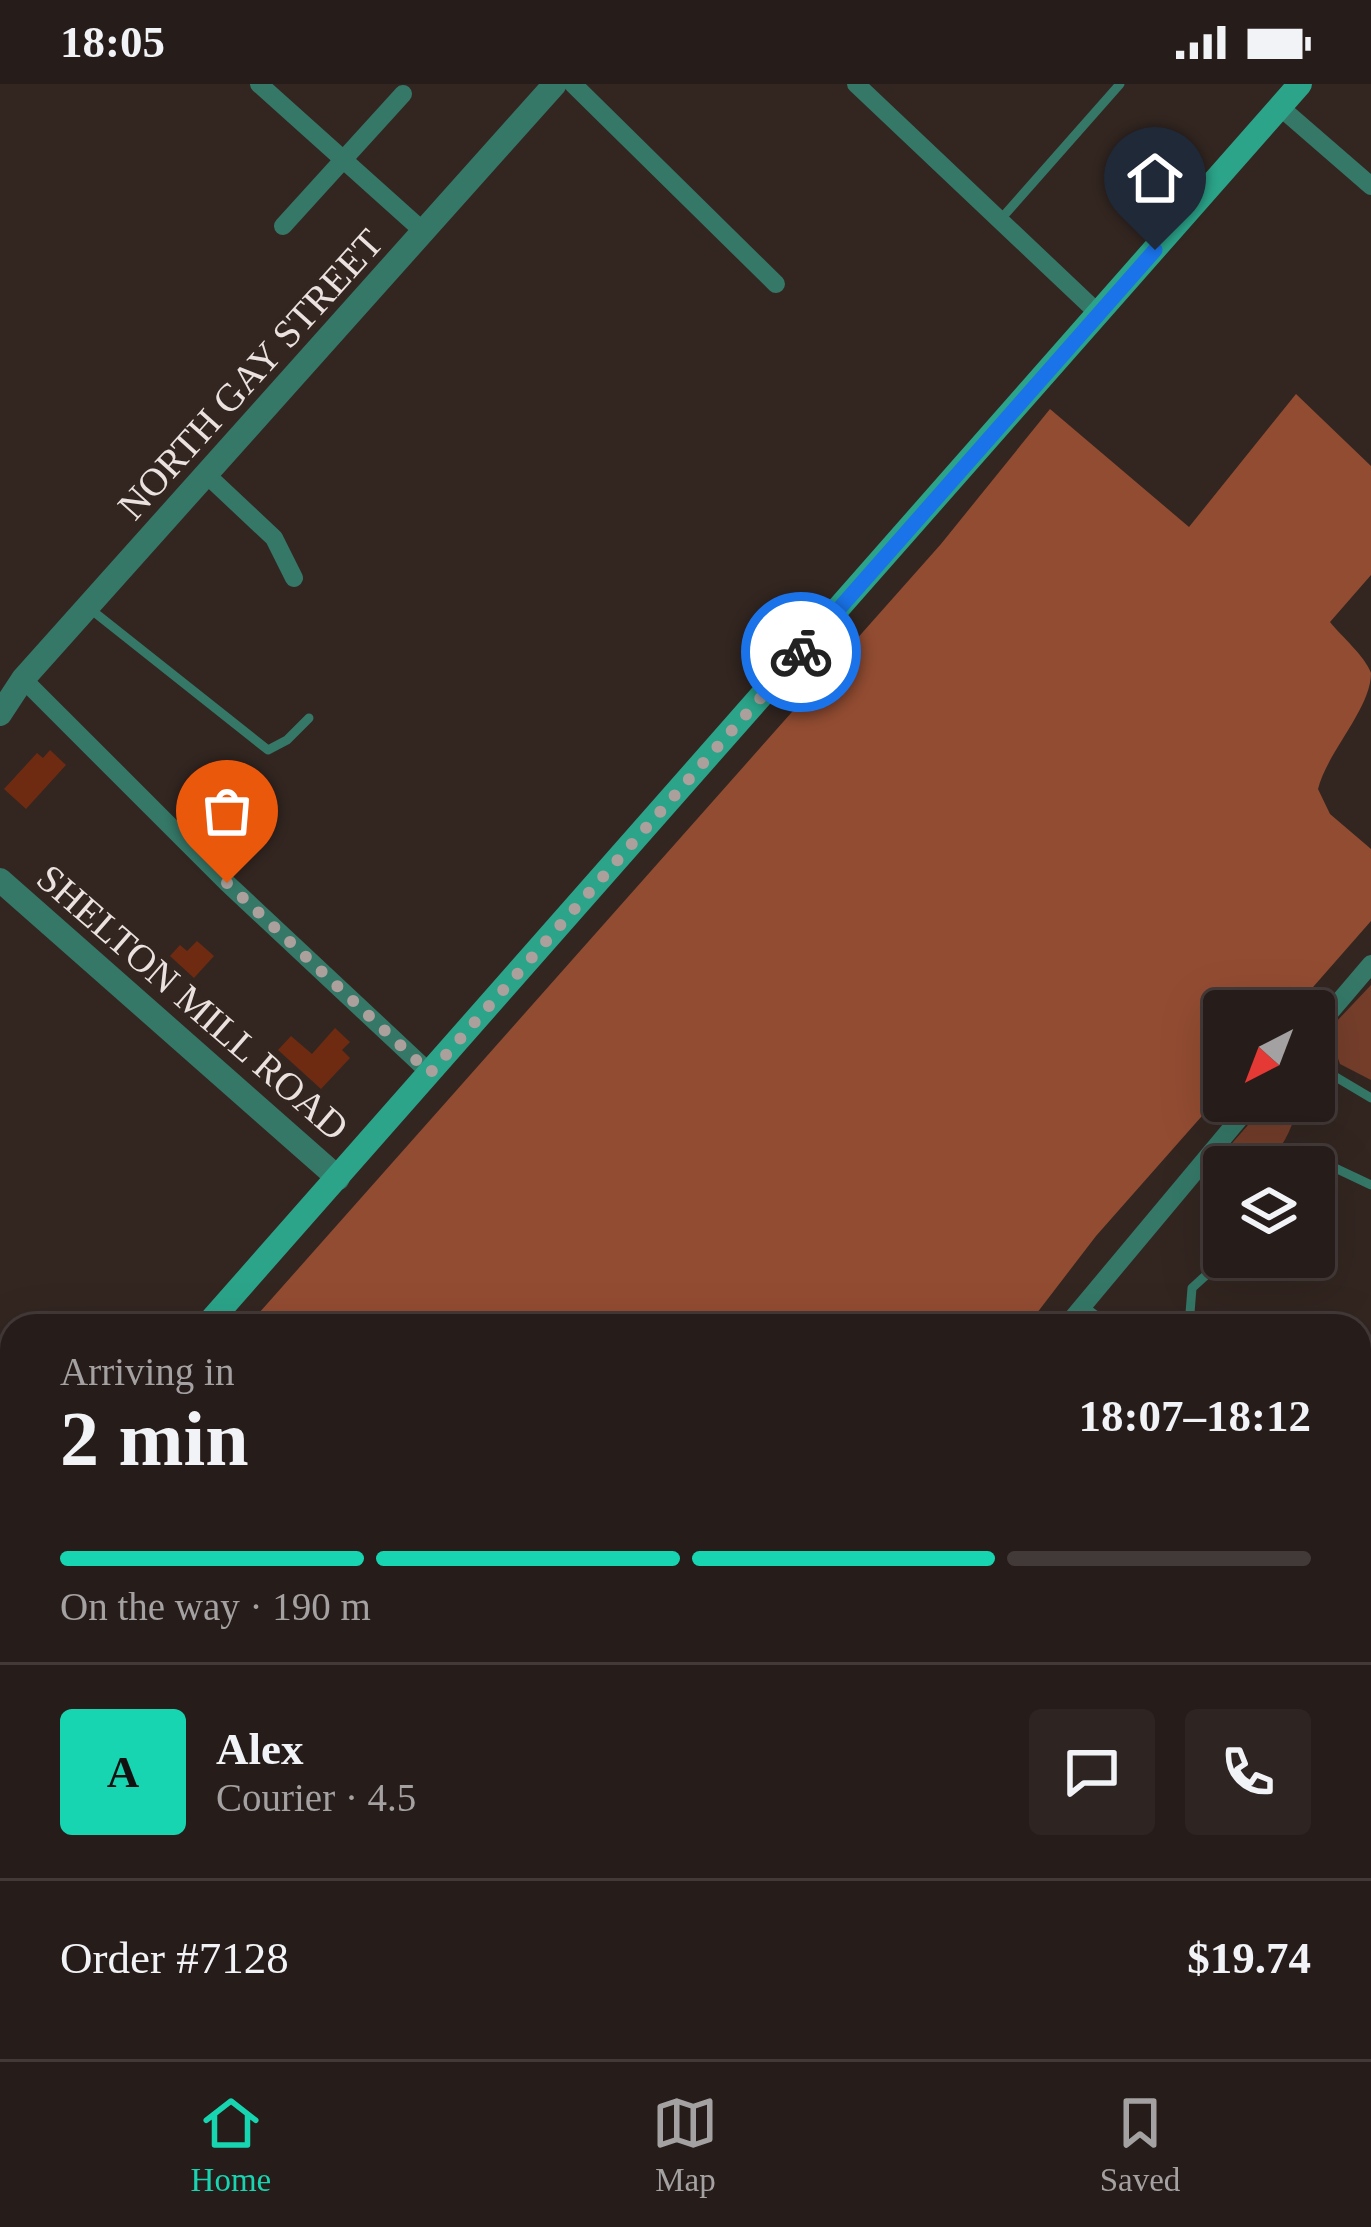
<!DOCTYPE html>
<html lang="en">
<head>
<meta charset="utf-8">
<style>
  body { margin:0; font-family:Georgia,serif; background:#2e2522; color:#f1f3f6; height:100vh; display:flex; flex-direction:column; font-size:45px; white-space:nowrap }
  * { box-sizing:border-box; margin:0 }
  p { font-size:39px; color:#a4a1a2 }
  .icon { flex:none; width:66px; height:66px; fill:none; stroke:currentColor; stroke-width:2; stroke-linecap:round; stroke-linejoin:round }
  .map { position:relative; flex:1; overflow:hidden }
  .side { position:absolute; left:0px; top:1230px; width:1371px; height:747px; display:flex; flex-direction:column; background:#261c19; border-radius:36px 36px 0 0; box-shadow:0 12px 48px #0002,0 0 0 3px #423a38 }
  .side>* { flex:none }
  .needle { width:78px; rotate:222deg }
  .buttons { position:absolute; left:1203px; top:906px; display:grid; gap:24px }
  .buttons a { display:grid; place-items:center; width:132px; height:132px; border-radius:12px; background:#261c19; box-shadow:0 12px 48px #0002,0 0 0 3px #423a38; font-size:60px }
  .pin { position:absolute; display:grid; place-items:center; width:102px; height:102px; color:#fff; margin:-123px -51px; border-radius:50% 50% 50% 0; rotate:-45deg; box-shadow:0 0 12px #0007 }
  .pin .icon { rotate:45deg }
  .courier { position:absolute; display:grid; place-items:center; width:120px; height:120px; margin:-60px; border:9px solid #1a73e8; border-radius:50%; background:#fff; color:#222; box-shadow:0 3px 15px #0007 }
  .summary em { font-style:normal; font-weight:600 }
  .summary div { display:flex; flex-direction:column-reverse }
  .summary { display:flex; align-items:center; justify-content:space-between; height:204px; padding:0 60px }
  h1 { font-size:78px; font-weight:600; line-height:90px }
  .bar { display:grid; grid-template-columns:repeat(4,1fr); gap:18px 12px; align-content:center; height:144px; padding:0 60px }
  .bar i { height:15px; border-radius:9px; background:#423a38 }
  .bar .active { background:#18d5b2 }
  .bar p { grid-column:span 4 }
  .line { display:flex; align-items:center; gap:30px; padding:0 60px; border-top:3px solid #423a38 }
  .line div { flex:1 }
  .round { display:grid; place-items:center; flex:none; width:126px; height:126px; border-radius:12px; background:#2e2522 }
  .status { display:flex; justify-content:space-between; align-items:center; height:84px; padding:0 60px; background:#261c19; direction:ltr }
  .status svg { height:33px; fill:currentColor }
  .dock { display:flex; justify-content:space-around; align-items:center; height:168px; border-top:3px solid #423a38; background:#261c19; font-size:33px; color:#a4a1a2 }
  .dock a { display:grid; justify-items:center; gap:6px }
  .dock .active { color:#18d5b2 }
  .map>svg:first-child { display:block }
  .green { fill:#753e2b }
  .forest { fill:#924c32 }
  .building { fill:#6e2b11 }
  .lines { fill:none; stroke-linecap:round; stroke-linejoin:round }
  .service { stroke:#357868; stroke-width:9 }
  .minor { stroke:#357868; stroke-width:18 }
  .tertiary { stroke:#357868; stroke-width:24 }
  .secondary { stroke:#2ba48a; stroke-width:24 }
  .done { stroke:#aba09c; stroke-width:12; stroke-dasharray:0 21.6 }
  .route { stroke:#1a73e8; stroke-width:15 }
  .labels { text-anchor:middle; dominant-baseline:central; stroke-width:9; stroke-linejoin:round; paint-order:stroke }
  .street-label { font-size:39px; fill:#ebe2df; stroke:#332621 }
</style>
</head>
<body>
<div class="status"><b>18:05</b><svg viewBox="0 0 49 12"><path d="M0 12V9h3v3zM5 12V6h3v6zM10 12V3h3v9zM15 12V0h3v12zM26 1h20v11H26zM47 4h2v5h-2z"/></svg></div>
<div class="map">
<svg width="1371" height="1975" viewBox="0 0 1371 1975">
  <rect width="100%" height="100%" fill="#332621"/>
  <!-- green -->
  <path class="green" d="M1371 901V996L1340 980 1335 966 1321 969 1316 966 1318 957Z
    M1269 1017H1299C1293 1044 1283 1066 1261 1083H1224V1102L1207 1104 1202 1098 1213 1081Z"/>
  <!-- forest -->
  <path class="forest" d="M1296 310 1371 382V491L1330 538C1341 552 1365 572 1371 589 1371 625 1327 668 1318 705L1330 730 1371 765V837L1292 927H1224V1007L1096 1152 1027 1242H265L259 1229 941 460 1050 325 1189 443Z
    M1371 1395V1526L1360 1546 1359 1414Z"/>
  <!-- building -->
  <path class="building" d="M50 666 66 681 26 725 4 705 37 669 43 674Z
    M197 857 214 872 194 894 170 872 180 861 187 867Z
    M335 944 350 958 342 966 350 974 321 1005 278 966 291 952 312 970Z"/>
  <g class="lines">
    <!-- service -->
    <path class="service" d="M1000 136 1120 0
      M89 524 268 666 287 656 309 634
      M1314 980 1371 1014
      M1314 1101 1324 1084 1333 1083 1371 1101
      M1082 1221 1101 1235 1102 1242
      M1198 1242 1190 1229 1192 1204 1226 1173
      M1359 1325 1371 1331
      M1359 1379 1371 1356"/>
    <!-- minor -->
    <path class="minor" d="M259 0 424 148
      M573 0 776 200
      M856 0 1099 230
      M1280 23 1371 102
      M283 142 403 10
      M208 392 274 454 294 494
      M23 595 227 799 430 989
      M1314 947 1371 880
      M1066 1242 1254 1017
      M0 1565 12 1576
      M436 1965 447 1975
      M1184 1965 1193 1975
      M101 1975 110 1965
      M801 1975 807 1965"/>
    <!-- tertiary -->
    <path class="tertiary" d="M0 630 23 595 555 0
      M0 796 338 1094"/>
    <!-- secondary -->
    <path class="secondary" d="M206 1242 1300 0
      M0 1476 12 1462"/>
  </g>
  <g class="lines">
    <!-- done -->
    <path class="done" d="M227 799 430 989 801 568"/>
    <!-- route -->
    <path class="route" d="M801 568 1155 166"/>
  </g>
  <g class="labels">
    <!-- street labels -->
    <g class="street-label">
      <text transform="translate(250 290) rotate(-48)">NORTH GAY STREET</text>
      <text transform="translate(193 918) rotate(41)">SHELTON MILL ROAD</text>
    </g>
  </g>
</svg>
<div class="buttons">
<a><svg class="needle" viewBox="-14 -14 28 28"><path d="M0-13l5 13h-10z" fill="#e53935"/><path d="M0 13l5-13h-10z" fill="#a4a1a2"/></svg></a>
<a><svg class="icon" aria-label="layers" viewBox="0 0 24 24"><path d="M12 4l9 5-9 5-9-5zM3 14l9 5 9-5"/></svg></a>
</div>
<div class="pin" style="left:227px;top:799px;background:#ea580c"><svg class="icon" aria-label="bag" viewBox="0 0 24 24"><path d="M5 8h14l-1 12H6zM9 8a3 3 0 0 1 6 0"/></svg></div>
<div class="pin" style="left:1155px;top:166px;background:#1f2937"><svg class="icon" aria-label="home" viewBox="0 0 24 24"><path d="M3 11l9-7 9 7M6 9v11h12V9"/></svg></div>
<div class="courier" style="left:801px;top:568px"><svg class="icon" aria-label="bike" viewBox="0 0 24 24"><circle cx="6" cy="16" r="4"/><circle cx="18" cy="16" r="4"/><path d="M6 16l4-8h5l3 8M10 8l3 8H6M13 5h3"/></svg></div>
<section class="side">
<div class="summary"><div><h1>2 min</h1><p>Arriving in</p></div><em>18:07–18:12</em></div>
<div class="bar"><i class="active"></i><i class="active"></i><i class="active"></i><i></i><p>On the way · 190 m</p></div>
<div class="line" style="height:216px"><b class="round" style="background:#18d5b2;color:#111">A</b><div><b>Alex</b><p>Courier · 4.5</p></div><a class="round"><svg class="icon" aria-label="chat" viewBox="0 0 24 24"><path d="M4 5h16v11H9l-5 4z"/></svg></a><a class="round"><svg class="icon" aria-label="phone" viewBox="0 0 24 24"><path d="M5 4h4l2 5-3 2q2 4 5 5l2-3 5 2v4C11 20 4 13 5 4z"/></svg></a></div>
<div class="line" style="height:156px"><div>Order #7128</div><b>$19.74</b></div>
</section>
</div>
<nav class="dock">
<a class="active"><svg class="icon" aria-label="home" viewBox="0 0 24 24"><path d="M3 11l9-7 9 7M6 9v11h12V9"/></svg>Home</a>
<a><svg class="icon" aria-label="map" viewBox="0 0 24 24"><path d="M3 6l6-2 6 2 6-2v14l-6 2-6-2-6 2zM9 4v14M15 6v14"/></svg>Map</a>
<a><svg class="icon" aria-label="saved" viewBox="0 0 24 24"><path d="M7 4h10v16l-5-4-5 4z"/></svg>Saved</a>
</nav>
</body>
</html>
